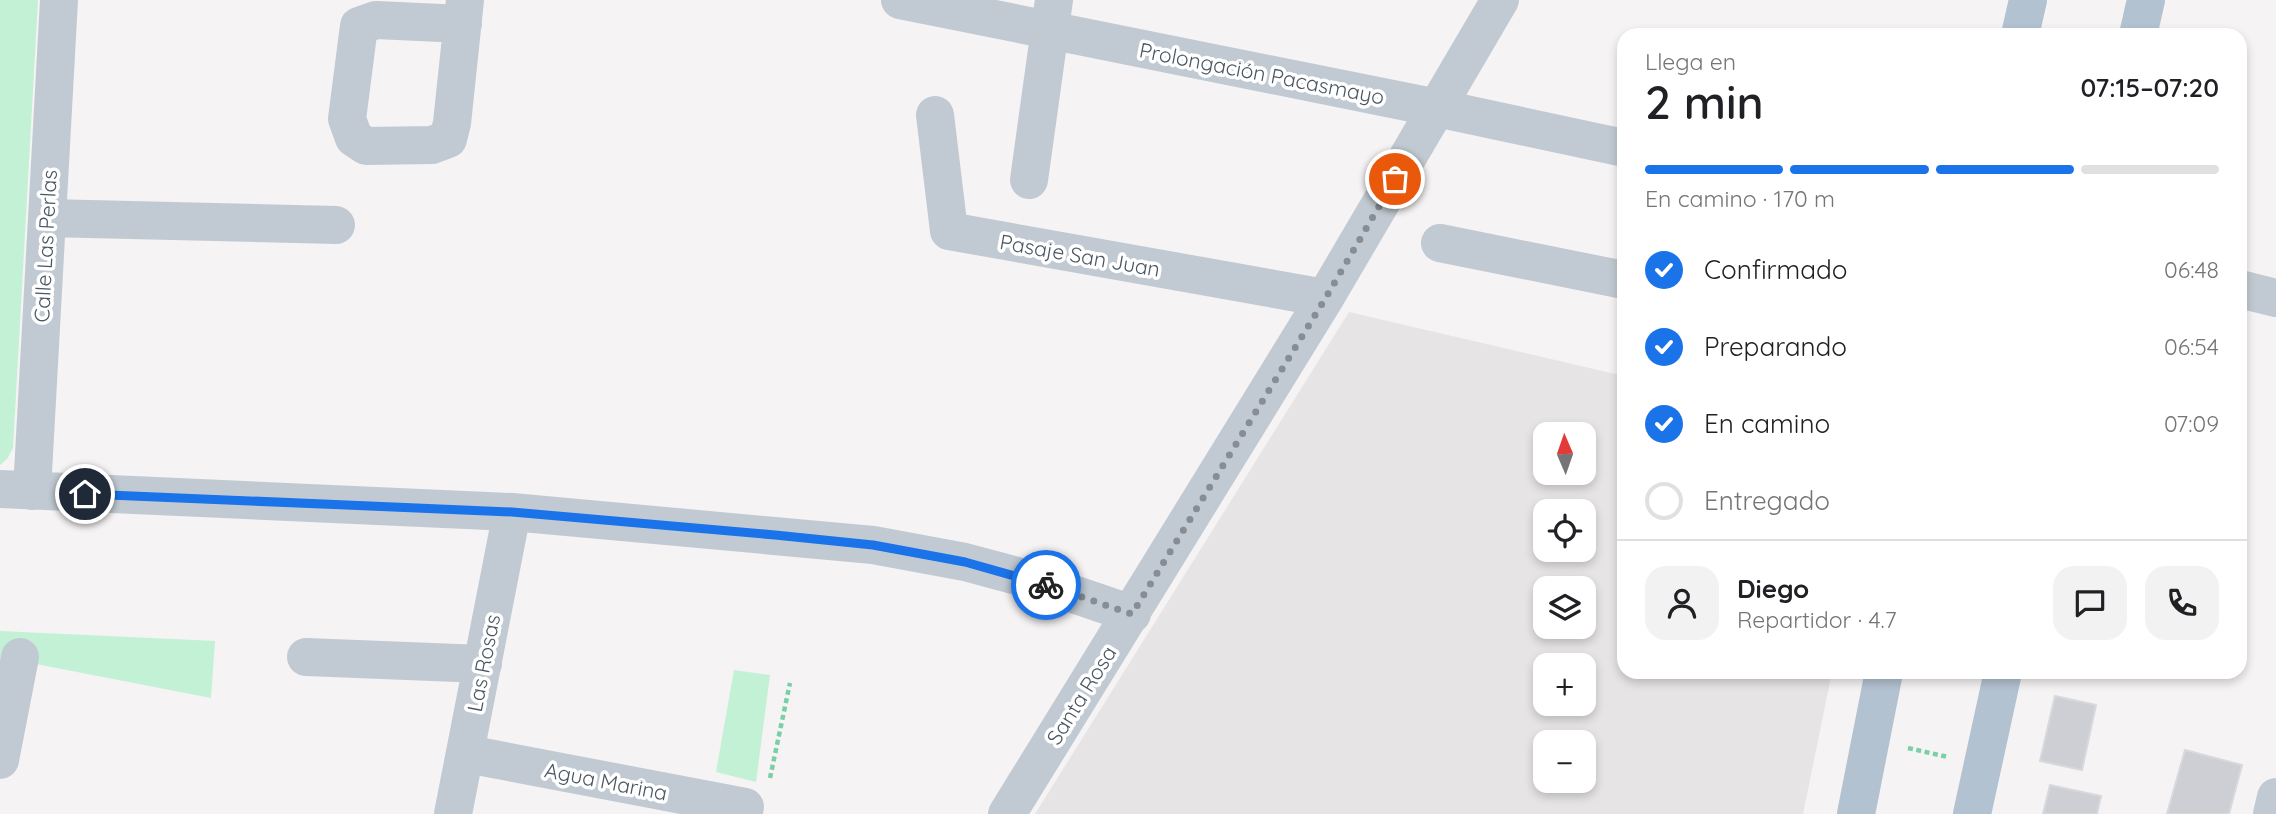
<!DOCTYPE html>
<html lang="es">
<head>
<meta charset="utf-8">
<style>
  body { margin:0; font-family:Quicksand,sans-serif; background:#f2f2f2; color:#202124; height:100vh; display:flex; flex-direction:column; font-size:26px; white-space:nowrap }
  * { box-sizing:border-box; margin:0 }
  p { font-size:23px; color:#757577 }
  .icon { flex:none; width:38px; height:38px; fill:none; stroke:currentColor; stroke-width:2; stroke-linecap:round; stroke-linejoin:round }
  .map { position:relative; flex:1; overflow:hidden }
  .drawer { position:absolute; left:1617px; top:28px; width:630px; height:651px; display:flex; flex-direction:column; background:#fff; border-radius:21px; box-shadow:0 4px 10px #0003 }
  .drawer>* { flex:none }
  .needle { width:46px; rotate:358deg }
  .controls { position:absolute; left:1533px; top:422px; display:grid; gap:14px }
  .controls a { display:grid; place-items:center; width:63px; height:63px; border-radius:14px; background:#fff; box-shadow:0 4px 10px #0003; font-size:35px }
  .pin { position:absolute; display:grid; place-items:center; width:60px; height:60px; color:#fff; margin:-30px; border:4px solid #fff; border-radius:50%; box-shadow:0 2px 7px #0007 }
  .courier { position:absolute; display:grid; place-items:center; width:70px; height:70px; margin:-35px; border:5px solid #1a73e8; border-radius:50%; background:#fff; color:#222; box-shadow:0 2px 9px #0007 }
  .head em { font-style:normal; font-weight:600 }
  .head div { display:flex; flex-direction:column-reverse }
  .head { display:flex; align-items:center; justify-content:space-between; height:119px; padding:0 28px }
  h1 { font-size:46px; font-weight:600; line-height:52px }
  .bar { display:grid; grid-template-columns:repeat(4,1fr); gap:10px 7px; align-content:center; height:84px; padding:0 28px }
  .bar i { height:9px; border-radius:5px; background:#e0e0e0 }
  .bar .active { background:#1a73e8 }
  .bar p { grid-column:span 4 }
  .line { display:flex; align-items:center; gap:18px; padding:0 28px; border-top:2px solid #e0e0e0 }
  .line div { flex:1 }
  .round { display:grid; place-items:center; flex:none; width:74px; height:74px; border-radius:21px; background:#f2f2f2 }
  ol { padding:0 28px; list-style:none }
  li { display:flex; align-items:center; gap:21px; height:77px }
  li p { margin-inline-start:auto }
  li .icon { padding:7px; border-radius:50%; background:#1a73e8; color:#fff; stroke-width:4 }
  li:last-child { color:#757577 }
  li i { width:38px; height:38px; border:4px solid #e0e0e0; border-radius:50% }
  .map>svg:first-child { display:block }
  .education { fill:#e6e4e5; fill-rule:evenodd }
  .green { fill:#c3f1d5 }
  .building { fill:#cdcfd5; stroke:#d7d9de; stroke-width:2 }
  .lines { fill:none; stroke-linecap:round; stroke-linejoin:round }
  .path { stroke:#7ad0a6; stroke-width:4.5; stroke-dasharray:5 3.5; stroke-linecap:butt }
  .minor { stroke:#c1cad2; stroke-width:38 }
  .major { stroke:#b3c2d1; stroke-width:38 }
  .done { stroke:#868d94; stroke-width:7; stroke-dasharray:0 12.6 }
  .route { stroke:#1a73e8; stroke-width:9 }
  .labels { text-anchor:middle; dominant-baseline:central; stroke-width:7; stroke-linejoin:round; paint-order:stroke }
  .street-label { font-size:21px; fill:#4a5661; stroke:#fff }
</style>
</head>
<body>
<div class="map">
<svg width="2276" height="814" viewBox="0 0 2276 814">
  <rect width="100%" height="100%" fill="#f5f3f3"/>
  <!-- education -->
  <path class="education" d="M1349 312 1624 376V672H1832L1803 814H1035ZM1545 434H1584V472H1545ZM1545 511H1584V550H1545ZM1545 588H1584V626H1545ZM1545 665H1584V704H1545ZM1545 742H1584V780H1545Z"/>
  <!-- green -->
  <path class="green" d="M0 0H38L13 448 7 459 0 465Z
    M0 631 215 641 211 698 0 657Z
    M734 670 770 675 756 782 716 772Z"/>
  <!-- building -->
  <path class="building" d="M2055 696 2096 705 2082 770 2040 761Z
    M2185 750 2242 765 2229 814H2167Z
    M2050 785 2101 796 2097 814H2043Z"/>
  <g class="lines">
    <!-- path -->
    <path class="path" d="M1908 748 1948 757
      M770 778 790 683"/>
    <!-- minor -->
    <path class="minor" d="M900 0 1437 108 1624 148
      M463 24 376 20 359 26 347 119 354 138 366 146 432 145 448 139 452 123 465 0
      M935 115 949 231 1325 298
      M1029 180 1054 0
      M47 218 336 225
      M1440 243 1624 280
      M2240 289 2276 298
      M0 489 512 512 873 545 965 562 1032 580 1132 614
      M32 491 59 0
      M306 657 483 664
      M467 754 745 807
      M0 760 20 657
      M453 814 512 512
      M1007 814 1325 298 1500 0
      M2272 814 2276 797"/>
    <!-- major -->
    <path class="major" d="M2020 35 2028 0
      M2138 35 2146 0
      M1856 814 1884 672
      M1972 814 2003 672"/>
  </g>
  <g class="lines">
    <!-- done -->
    <path class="done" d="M1046 585 1132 614 1325 299 1395 179"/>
    <!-- route -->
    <path class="route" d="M85 494 512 512 775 535 873 545 965 562 1046 585"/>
  </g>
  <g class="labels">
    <!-- street labels -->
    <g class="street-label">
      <text transform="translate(1262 73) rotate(11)">Prolongación Pacasmayo</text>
      <text transform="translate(45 246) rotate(-87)">Calle Las Perlas</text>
      <text transform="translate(1080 255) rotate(10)">Pasaje San Juan</text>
      <text transform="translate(483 663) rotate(-79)">Las Rosas</text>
      <text transform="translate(1081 695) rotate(-58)">Santa Rosa</text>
      <text transform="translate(606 781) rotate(11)">Agua Marina</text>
    </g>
  </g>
</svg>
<div class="controls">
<a><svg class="needle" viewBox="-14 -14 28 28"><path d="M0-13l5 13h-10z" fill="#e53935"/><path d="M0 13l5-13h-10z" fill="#757577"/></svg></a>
<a><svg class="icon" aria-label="locate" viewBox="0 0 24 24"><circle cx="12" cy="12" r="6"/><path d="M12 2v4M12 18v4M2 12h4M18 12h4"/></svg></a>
<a><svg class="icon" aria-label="layers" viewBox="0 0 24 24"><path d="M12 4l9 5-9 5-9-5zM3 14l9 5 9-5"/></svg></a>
<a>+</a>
<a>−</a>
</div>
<div class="pin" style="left:1395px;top:179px;background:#ea580c"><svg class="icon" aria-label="bag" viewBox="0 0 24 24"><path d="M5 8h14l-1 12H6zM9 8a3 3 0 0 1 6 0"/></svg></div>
<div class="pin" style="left:85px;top:494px;background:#1f2937"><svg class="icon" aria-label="home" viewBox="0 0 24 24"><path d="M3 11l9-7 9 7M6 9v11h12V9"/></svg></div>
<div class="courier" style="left:1046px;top:585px"><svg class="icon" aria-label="bike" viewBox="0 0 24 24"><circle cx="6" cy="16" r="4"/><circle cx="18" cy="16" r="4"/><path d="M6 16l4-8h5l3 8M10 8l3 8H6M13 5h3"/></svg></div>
<section class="drawer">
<div class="head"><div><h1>2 min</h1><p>Llega en</p></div><em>07:15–07:20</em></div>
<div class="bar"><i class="active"></i><i class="active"></i><i class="active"></i><i></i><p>En camino · 170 m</p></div>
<ol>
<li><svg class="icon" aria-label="check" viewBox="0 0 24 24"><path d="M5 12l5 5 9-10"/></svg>Confirmado<p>06:48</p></li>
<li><svg class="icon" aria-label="check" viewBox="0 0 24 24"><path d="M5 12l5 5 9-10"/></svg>Preparando<p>06:54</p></li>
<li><svg class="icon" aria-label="check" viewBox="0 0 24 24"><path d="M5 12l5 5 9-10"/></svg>En camino<p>07:09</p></li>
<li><i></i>Entregado</li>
</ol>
<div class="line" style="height:126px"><a class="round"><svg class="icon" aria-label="person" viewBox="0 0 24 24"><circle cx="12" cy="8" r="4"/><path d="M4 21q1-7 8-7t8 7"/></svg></a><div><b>Diego</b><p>Repartidor · 4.7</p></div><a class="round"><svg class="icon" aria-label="chat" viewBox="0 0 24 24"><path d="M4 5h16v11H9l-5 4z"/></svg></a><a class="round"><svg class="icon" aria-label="phone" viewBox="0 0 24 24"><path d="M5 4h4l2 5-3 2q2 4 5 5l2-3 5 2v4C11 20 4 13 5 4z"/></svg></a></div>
</section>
</div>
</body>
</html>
